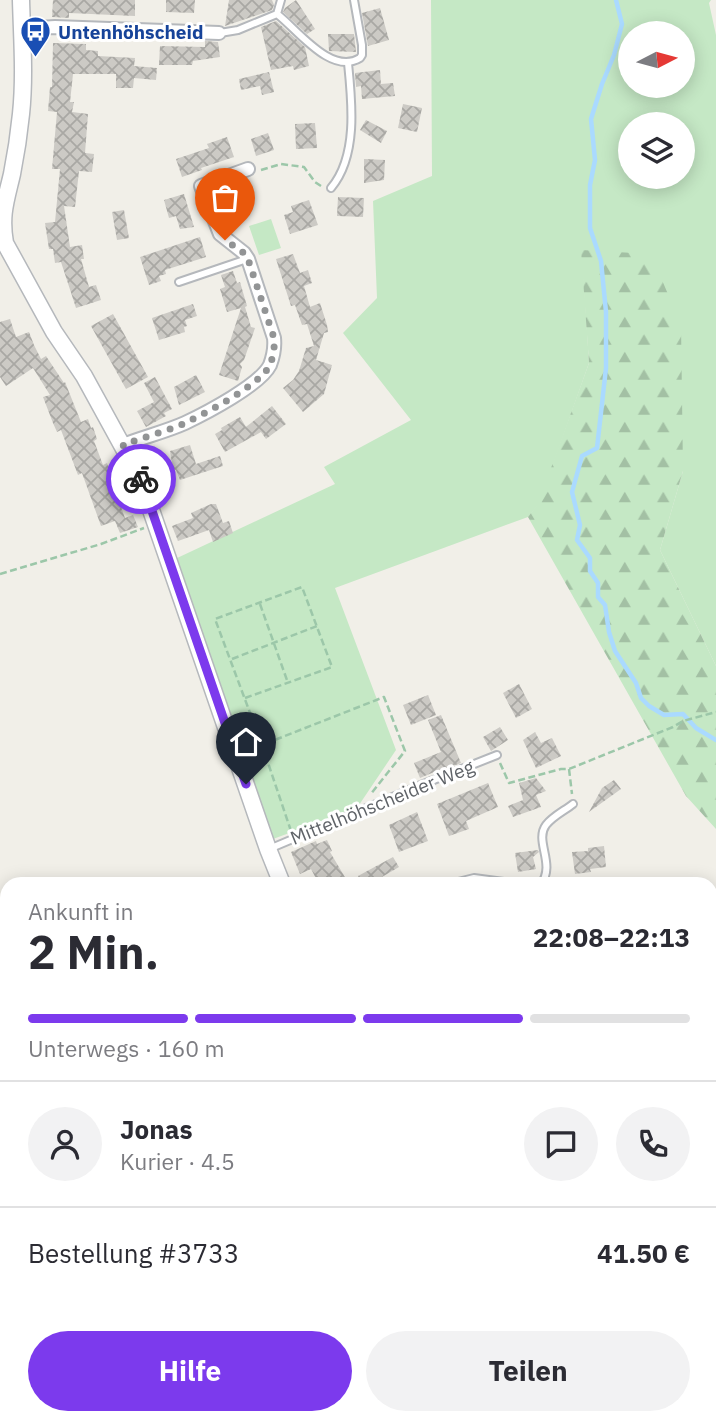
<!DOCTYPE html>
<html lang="de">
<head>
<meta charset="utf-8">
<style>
  body { margin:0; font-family:"IBM Plex Sans",sans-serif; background:#f2f2f3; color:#2b2b33; height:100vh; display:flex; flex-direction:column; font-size:26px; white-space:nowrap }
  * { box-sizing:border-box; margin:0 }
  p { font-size:23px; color:#7c7c81 }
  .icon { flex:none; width:38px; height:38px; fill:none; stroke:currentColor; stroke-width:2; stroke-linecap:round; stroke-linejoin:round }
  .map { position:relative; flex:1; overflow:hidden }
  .sheet { position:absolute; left:0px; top:877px; width:718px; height:548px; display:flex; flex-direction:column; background:#fff; border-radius:21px 21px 0 0; box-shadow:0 4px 18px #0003 }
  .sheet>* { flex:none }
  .needle { width:46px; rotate:84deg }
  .buttons { position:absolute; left:618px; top:21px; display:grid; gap:14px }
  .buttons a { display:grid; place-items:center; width:77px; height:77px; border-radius:50%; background:#fff; box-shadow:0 4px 18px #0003; font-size:35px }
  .pin { position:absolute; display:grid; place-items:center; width:60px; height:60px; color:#fff; margin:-72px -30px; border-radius:50% 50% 50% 0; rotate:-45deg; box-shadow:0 0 7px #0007 }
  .pin .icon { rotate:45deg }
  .courier { position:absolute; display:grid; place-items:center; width:70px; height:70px; margin:-35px; border:5px solid #7c3aed; border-radius:50%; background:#fff; color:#222; box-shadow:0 2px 9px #0007 }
  .headline em { font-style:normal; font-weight:700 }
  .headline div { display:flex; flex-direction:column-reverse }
  .headline { display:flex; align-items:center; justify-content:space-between; height:119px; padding:0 28px }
  h1 { font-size:46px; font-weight:700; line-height:52px }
  .bar { display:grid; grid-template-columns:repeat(4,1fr); gap:10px 7px; align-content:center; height:84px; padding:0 28px }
  .bar i { height:9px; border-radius:5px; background:#e1e1e2 }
  .bar .selected { background:#7c3aed }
  .bar p { grid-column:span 4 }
  .line { display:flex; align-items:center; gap:18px; padding:0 28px; border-top:2px solid #e1e1e2 }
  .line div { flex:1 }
  .round { display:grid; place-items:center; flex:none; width:74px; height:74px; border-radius:37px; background:#f2f2f3 }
  .action { display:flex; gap:14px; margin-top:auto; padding:14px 28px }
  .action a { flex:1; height:80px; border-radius:42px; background:#7c3aed; color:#fff; font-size:28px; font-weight:700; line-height:80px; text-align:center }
  .action a+a { background:#f2f2f3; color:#2b2b33 }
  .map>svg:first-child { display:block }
  .green { fill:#c5e8c5; fill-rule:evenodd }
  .forest { fill:url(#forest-firs) }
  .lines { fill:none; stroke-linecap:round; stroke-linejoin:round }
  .stream { stroke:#aadaff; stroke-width:4.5 }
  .building { fill:url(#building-cross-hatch) }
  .service-casing { stroke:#b5b8bc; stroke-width:10 }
  .minor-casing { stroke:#b5b8bc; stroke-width:16 }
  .tertiary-casing { stroke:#b5b8bc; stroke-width:19 }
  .path { stroke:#9cc7a9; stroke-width:2.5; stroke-dasharray:7 3.5; stroke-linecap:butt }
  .service { stroke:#fff; stroke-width:6 }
  .minor { stroke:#fff; stroke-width:12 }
  .tertiary { stroke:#fff; stroke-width:16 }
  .done { stroke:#929495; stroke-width:7; stroke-dasharray:0 12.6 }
  .route { stroke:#7c3aed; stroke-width:9 }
  .labels { text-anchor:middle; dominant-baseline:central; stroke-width:6; stroke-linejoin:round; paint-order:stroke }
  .transit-label { font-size:19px; font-weight:bold; fill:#164399; stroke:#fff; text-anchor:start }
  .street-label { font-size:19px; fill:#5f6368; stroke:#fff }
</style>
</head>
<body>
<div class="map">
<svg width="716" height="1424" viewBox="0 0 716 1424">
  <defs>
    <pattern id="forest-firs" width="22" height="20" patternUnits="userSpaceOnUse" patternTransform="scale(1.75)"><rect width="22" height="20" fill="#c5e8c5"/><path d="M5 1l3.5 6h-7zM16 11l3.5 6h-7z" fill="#a3c0a4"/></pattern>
    <pattern id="building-cross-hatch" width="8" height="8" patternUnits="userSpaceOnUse" patternTransform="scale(1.75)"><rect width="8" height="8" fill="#cccac5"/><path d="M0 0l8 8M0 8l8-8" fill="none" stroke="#a9a8a4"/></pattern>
  </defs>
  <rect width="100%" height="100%" fill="#f1efe8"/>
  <!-- green -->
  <path class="green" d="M431 0H711L709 3 716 35V666L660 550 683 471 582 250 589 363 539 504 528 517 335 588 396 750 357 808 273 839 175 559 335 484 324 467 411 420 343 333 377 298 373 201 432 176ZM630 33H682V86H630ZM630 124H682V177H630Z
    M271 219 281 248 259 255 249 226Z"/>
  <!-- forest -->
  <path class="forest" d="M581 250 651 254 681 325 683 471 660 550 716 666V829L686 796 528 517 538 504 589 363Z
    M0 1055 7 1068V1306L0 1298Z
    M133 1418H247L251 1424H136Z"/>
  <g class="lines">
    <!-- stream -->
    <path class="stream" d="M616 0 622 24 614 55 602 84 591 119 595 160 590 185V228L601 261 606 312V368L597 448 582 456 572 492 580 525 577 540 590 558V571L598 583V597L605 605 609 632 615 651 636 683 641 698 649 706 664 715 683 714 696 728 716 740"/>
  </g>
  <!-- building -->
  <path class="building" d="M53 0H135V16L69 13V18L52 17Z
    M166 0H195L194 13 166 12Z
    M229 0H272L274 5 272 10 225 26Z
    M296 0 315 29 307 34 283 12 285 8Z
    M380 8 389 40 368 46 362 13Z
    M276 21 305 47 309 66 294 70 293 66 271 70 261 27Z
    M328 34H354L356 52 329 51Z
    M205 41 218 42 220 57 193 61 192 65H159L160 46 205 47Z
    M53 43 86 44V50L98 51V56L135 58 134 66 157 68 156 80 134 78 133 88H116V74H73L70 102H74L72 112 88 114 85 153 94 154 92 172 79 171 75 207 64 206 70 247 82 245 84 259H81L89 287 96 285 101 300 76 308 61 262 55 263 53 249H49L45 223 55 222 60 169H52L57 112 48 111 50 87H52Z
    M380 70 381 84 393 83 395 96 362 99 361 86 356 87 355 73Z
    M269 72 274 92 262 95 260 86 241 90 239 79Z
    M403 104 422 108 417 132 398 128Z
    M366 120 387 131 381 143 360 130Z
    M315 123 317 148 296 149 295 124Z
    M268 133 274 150 256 156 251 139Z
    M227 137 234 157 201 168 202 170 182 177 176 159 209 148 207 144Z
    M364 159 385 160 384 180 364 183Z
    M248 185 253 204 234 209 229 190Z
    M184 194 194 227 180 229 176 216 169 218 164 200Z
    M338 197 364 198 363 217 337 216Z
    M309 200 318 225 290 234 284 215 293 212 291 206Z
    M124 210 129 238 117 240 112 212Z
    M200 237 206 257 165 270 166 274 159 276 161 281 149 285 140 257Z
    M293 254 300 273 308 270 312 283 304 286 310 307 320 303 327 325 328 332 324 333 316 360 332 365 324 394 303 412 283 388 293 380 299 371 306 348 314 346 307 324 302 325 295 305 291 306 276 259Z
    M233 271 237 283 240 282 247 306 245 307 251 327 255 328 244 360 240 364 242 367 238 381 219 375 241 308 227 312 220 289 225 287 221 275Z
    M193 304 197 316 185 320 187 326 184 327 185 332 159 340 152 318Z
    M113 314 148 377 126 389 91 326Z
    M10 319 16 337 29 332 34 345 41 359 46 356 64 383 65 382 81 422 88 419 91 428 93 427 97 439 94 441 103 465 107 463 109 469 112 468 116 480 112 482 125 518 133 515 138 527 120 533 115 521 101 526 82 473 78 475 61 430 57 432 53 423 43 397 50 395 33 368 6 386 0 377V322Z
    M196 375 205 392 179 405 174 387Z
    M155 377 172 409 164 413 166 416 146 427 137 411 154 402 144 383Z
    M272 406 286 424 266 439 261 432 225 452 215 434 222 430 221 428 240 417 246 427Z
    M190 445 196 464 220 456 223 466 180 480 176 470 173 469 170 451Z
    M211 504H216L223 523 229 521 233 533 213 542 209 530 178 541 172 526 193 518 191 513Z
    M519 684 532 709 516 718 503 693Z
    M428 695 436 715 411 725 403 705Z
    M441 715 461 763 440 771 439 770 420 778 414 763 441 752 428 720Z
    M500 727 508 740 491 751 483 737Z
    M535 732 541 743 552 738 561 756 536 768 523 740Z
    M536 778 546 791 536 795 541 807 513 817 508 806 523 800 519 783Z
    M614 780 621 789 589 812 602 788Z
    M488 783 498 807 466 821 469 829 449 836 437 804Z
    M417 812 428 841 399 852 389 825Z
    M327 840 332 851 330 852 349 884H319L311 869 300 874 291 852 316 841 317 844Z
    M604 846 606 867 590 869 591 872 575 874 572 852 588 851V848Z
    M538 850 539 852 533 857 536 869 518 872 515 853Z
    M393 857 399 867 370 884H362L358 876Z"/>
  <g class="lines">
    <defs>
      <path id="service" d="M277 14C297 29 331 76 360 58L362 55V45L354 0
        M220 33 238 30 277 14 281 0
        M331 188C358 156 352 102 348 63
        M179 282 247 259
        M269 849 416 787 497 755
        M450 884 474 878 520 884
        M541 884C556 864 534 841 546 825 553 816 564 811 573 804
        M0 1304 7 1315
        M710 1388H716
        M61 1418 64 1424"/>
      <path id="minor" d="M22 29 55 27 219 33
        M123 445C143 437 165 432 185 423 206 413 260 385 270 365 273 357 275 347 274 338L248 259 244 253 220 234 201 186 248 169
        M710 1171 716 1175
        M371 1424 372 1418"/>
      <path id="tertiary" d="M21 0C22 38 25 76 21 114 19 134 16 154 12 174 6 200 0 215 5 243L54 332 84 376 140 478 268 849 282 884
        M691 1418 700 1424"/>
    </defs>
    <!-- service casing -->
    <use href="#service" class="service-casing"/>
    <!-- minor casing -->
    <use href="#minor" class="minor-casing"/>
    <!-- tertiary casing -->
    <use href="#tertiary" class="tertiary-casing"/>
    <!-- path -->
    <path class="path" d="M261 170 281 164 304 167 315 182 321 186
      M0 574 101 544 144 528
      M260 604 288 683
      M232 659 317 626
      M245 698 332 667 302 587 215 619 262 745
      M500 763 509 783 561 769H569L673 727 683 721 716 712
      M569 769 572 794
      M291 831 262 745 384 697 405 751 370 795
      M710 975 716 970"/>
    <!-- service -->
    <use href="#service" class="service"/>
    <!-- minor -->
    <use href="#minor" class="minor"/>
    <!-- tertiary -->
    <use href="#tertiary" class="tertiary"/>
  </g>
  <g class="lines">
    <!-- done -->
    <path class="done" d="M141 479 123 445C143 437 165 432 185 423 206 413 260 385 270 365 273 357 275 347 274 338L248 259 244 253 225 240"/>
    <!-- route -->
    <path class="route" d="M141 479 246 784"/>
  </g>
  <!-- icons -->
  <defs>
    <symbol id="bus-pin" viewBox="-11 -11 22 30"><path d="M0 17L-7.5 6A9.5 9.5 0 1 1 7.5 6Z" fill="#1a4fb4" stroke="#fff"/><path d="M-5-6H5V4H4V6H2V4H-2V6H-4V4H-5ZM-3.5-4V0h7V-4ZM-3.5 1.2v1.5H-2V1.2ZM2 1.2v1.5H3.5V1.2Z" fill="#fff"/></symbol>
  </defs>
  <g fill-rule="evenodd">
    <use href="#bus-pin" x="18" y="14" width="35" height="47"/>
  </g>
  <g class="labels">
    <!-- transit labels -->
    <g class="transit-label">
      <text x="58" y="32">Untenhöhscheid</text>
    </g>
    <!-- street labels -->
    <g class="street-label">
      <text transform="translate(382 802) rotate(-22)">Mittelhöhscheider Weg</text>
    </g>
  </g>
</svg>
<div class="buttons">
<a><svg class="needle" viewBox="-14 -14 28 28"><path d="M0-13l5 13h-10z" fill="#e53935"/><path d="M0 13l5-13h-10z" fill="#7c7c81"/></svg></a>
<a><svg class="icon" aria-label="layers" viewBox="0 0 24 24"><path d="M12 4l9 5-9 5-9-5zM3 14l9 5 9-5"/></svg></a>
</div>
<div class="pin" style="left:225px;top:240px;background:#ea580c"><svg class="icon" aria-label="bag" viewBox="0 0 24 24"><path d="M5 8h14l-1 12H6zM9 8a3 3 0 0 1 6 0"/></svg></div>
<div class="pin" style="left:246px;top:784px;background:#1f2937"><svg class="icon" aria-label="home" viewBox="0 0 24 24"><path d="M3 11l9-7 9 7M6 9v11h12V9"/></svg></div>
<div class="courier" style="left:141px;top:479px"><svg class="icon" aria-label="bike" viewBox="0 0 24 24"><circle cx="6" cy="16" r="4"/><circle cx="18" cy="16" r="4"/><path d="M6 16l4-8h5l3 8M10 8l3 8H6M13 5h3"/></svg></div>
<section class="sheet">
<div class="headline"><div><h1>2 Min.</h1><p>Ankunft in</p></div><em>22:08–22:13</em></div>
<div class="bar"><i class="selected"></i><i class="selected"></i><i class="selected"></i><i></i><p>Unterwegs · 160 m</p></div>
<div class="line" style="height:126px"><a class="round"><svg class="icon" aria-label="person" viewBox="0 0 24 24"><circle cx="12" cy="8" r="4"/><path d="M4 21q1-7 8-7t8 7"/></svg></a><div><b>Jonas</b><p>Kurier · 4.5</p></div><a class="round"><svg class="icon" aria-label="chat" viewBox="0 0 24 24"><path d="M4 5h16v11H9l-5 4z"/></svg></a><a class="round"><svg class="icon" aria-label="phone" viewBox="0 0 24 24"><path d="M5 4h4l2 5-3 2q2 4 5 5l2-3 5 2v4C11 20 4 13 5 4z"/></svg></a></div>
<div class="line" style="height:91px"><div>Bestellung #3733</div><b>41.50 €</b></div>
<div class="action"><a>Hilfe</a><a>Teilen</a></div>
</section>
</div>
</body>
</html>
